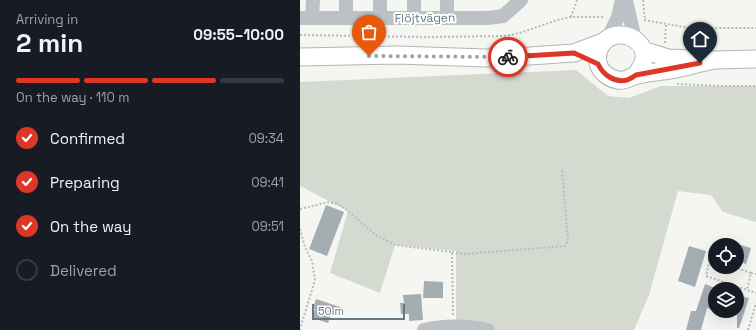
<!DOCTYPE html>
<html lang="en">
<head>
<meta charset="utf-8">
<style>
  body { margin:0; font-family:"Space Grotesk",sans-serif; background:#20242c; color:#f1f3f6; height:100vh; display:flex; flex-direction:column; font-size:15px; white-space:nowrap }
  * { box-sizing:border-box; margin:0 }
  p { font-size:13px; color:#9ea1a6 }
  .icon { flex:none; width:22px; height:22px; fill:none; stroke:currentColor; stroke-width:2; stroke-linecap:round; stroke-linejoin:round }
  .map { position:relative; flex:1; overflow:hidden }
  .details { display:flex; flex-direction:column; background:#171b24; width:300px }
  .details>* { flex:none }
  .buttons { position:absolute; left:408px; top:238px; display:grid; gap:8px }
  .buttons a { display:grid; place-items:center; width:36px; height:36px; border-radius:50%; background:#171b24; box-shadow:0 4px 16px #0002; font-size:20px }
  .scale { position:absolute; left:12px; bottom:10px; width:93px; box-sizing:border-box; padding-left:4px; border:2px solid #657982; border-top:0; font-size:11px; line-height:14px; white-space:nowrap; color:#657982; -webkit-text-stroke:3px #fff; paint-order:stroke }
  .pin { position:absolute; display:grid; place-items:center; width:34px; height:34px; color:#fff; margin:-41px -17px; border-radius:50% 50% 50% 0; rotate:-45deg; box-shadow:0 0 4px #0007 }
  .pin .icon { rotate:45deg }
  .courier { position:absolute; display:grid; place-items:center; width:40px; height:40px; margin:-20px; border:3px solid #de3728; border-radius:50%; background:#fff; color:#222; box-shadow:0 1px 5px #0007 }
  .head em { font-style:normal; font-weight:800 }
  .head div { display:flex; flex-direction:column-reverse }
  .head { display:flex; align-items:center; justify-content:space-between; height:68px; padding:0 16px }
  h1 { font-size:26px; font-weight:800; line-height:30px }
  .bar { display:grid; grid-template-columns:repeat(4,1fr); gap:6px 4px; align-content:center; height:48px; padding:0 16px }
  .bar i { height:5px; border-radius:3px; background:#363941 }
  .bar .on { background:#de3728 }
  .bar p { grid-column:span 4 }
  ol { padding:0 16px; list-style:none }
  li { display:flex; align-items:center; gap:12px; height:44px }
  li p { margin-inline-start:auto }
  li .icon { padding:4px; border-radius:50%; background:#de3728; color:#fff; stroke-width:4 }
  li:last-child { color:#9ea1a6 }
  li i { width:22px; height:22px; border:2px solid #363941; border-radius:50% }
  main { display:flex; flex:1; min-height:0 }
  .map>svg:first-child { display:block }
  .green { fill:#d5dad1 }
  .building { fill:#a4aeb2 }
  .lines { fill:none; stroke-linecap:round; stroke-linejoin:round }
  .major-casing { stroke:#afb5b8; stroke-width:19 }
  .path { stroke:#b8bbbd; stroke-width:2; stroke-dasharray:2 2; stroke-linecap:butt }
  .minor { stroke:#bbc1c4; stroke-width:14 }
  .major { stroke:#fff; stroke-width:17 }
  .done { stroke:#97a4a9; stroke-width:4; stroke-dasharray:0 7.2 }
  .route { stroke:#de3728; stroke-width:5 }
  .labels { text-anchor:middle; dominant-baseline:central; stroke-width:4; stroke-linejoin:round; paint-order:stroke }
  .street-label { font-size:12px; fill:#657982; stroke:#fff }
</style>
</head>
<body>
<main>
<section class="details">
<div class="head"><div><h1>2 min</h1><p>Arriving in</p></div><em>09:55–10:00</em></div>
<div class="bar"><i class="on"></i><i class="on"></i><i class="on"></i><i></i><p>On the way · 110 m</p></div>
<ol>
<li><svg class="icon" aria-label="check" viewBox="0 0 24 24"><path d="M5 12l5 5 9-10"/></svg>Confirmed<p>09:34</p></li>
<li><svg class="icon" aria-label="check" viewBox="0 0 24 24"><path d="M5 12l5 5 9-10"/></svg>Preparing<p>09:41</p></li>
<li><svg class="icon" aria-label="check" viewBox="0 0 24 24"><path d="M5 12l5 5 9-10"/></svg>On the way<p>09:51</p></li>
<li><i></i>Delivered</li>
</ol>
</section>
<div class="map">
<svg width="456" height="330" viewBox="0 0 456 330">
  <rect width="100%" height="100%" fill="#f5f5f1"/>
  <!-- green -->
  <path class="green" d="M276 70 308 96 329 98 361 86H456V222L423 212 411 195 378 191 349 295 334 330H168L156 327V251L95 245 80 293 30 273 48 211 0 186V82Z"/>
  <!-- building -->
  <path class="building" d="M26 205 44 212 27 256 9 249Z
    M437 244 451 248 446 264 437 261Z
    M389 246 406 251 395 287 378 281Z
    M124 281 143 282V298H123Z
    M405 284 415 288V311L407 308 401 330H386L391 311H396Z
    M121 294 123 320 109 321V314H101L100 303H104L103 295Z
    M437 295 449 298 439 328H437Z
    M16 299 43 308 40 317 31 314 28 323 12 318 15 309 13 308Z"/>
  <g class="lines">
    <defs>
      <path id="major" d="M343 50 368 58 415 60 456 59
        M0 57 97 55 186 58 215 57 274 53 303 42
        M336 75C339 70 343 65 344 59 347 38 316 26 303 43 298 49 296 58 299 66 302 73 310 79 318 80 325 82 331 76 338 75 348 72 360 72 371 70 386 67 400 63 415 60"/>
    </defs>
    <!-- major casing -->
    <use href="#major" class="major-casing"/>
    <!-- path -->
    <path class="path" d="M343 0 345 20
      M271 17 277 0
      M344 20 390 28H456
      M0 35 127 37 205 36 220 33 257 20 271 17H304
      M365 43 366 24
      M377 84 422 86H456
      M0 209 29 202 38 204 48 211 76 235 95 245 152 252 153 315
      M0 229 5 247 12 261 15 280 0 329
      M152 252 164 254 265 246 268 241 262 169
      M415 260 410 258 406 276 456 293
      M434 267 451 273 447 290
      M451 273 456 274
      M448 330 456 303"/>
    <!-- minor -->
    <path class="minor" d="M326 0 335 40
      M0 18H188L203 16 221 0
      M12 18 13 0
      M46 18V0
      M147 18V0
      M80 19V0
      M114 19V0
      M308 38 318 17 322 0
      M124 330C145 325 168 326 188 330"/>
    <!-- major -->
    <use href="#major" class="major"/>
  </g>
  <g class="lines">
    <!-- done -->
    <path class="done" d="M69 56 208 57"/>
    <!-- route -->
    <path class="route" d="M208 57 274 53 298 64C303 75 315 83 327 80 330 79 333 77 336 75L400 63"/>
  </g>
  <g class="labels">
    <!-- street labels -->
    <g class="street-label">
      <text transform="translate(125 18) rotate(-1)">Flöjtvägen</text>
    </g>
  </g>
</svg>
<div class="buttons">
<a><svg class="icon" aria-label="locate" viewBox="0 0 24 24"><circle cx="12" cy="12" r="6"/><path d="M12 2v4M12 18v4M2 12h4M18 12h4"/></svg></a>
<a><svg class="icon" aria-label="layers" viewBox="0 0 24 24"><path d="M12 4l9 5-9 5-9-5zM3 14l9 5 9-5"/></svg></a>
</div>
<div class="scale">50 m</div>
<div class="pin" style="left:69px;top:56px;background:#ea580c"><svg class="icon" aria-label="bag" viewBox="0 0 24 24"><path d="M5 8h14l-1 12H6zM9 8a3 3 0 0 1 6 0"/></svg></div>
<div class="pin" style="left:400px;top:63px;background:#1f2937"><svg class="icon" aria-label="home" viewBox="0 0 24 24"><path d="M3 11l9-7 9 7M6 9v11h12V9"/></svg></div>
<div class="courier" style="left:208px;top:57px"><svg class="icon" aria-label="bike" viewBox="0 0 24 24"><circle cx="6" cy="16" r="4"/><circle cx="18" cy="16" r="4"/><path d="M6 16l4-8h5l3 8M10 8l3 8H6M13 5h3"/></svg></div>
</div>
</main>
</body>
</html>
